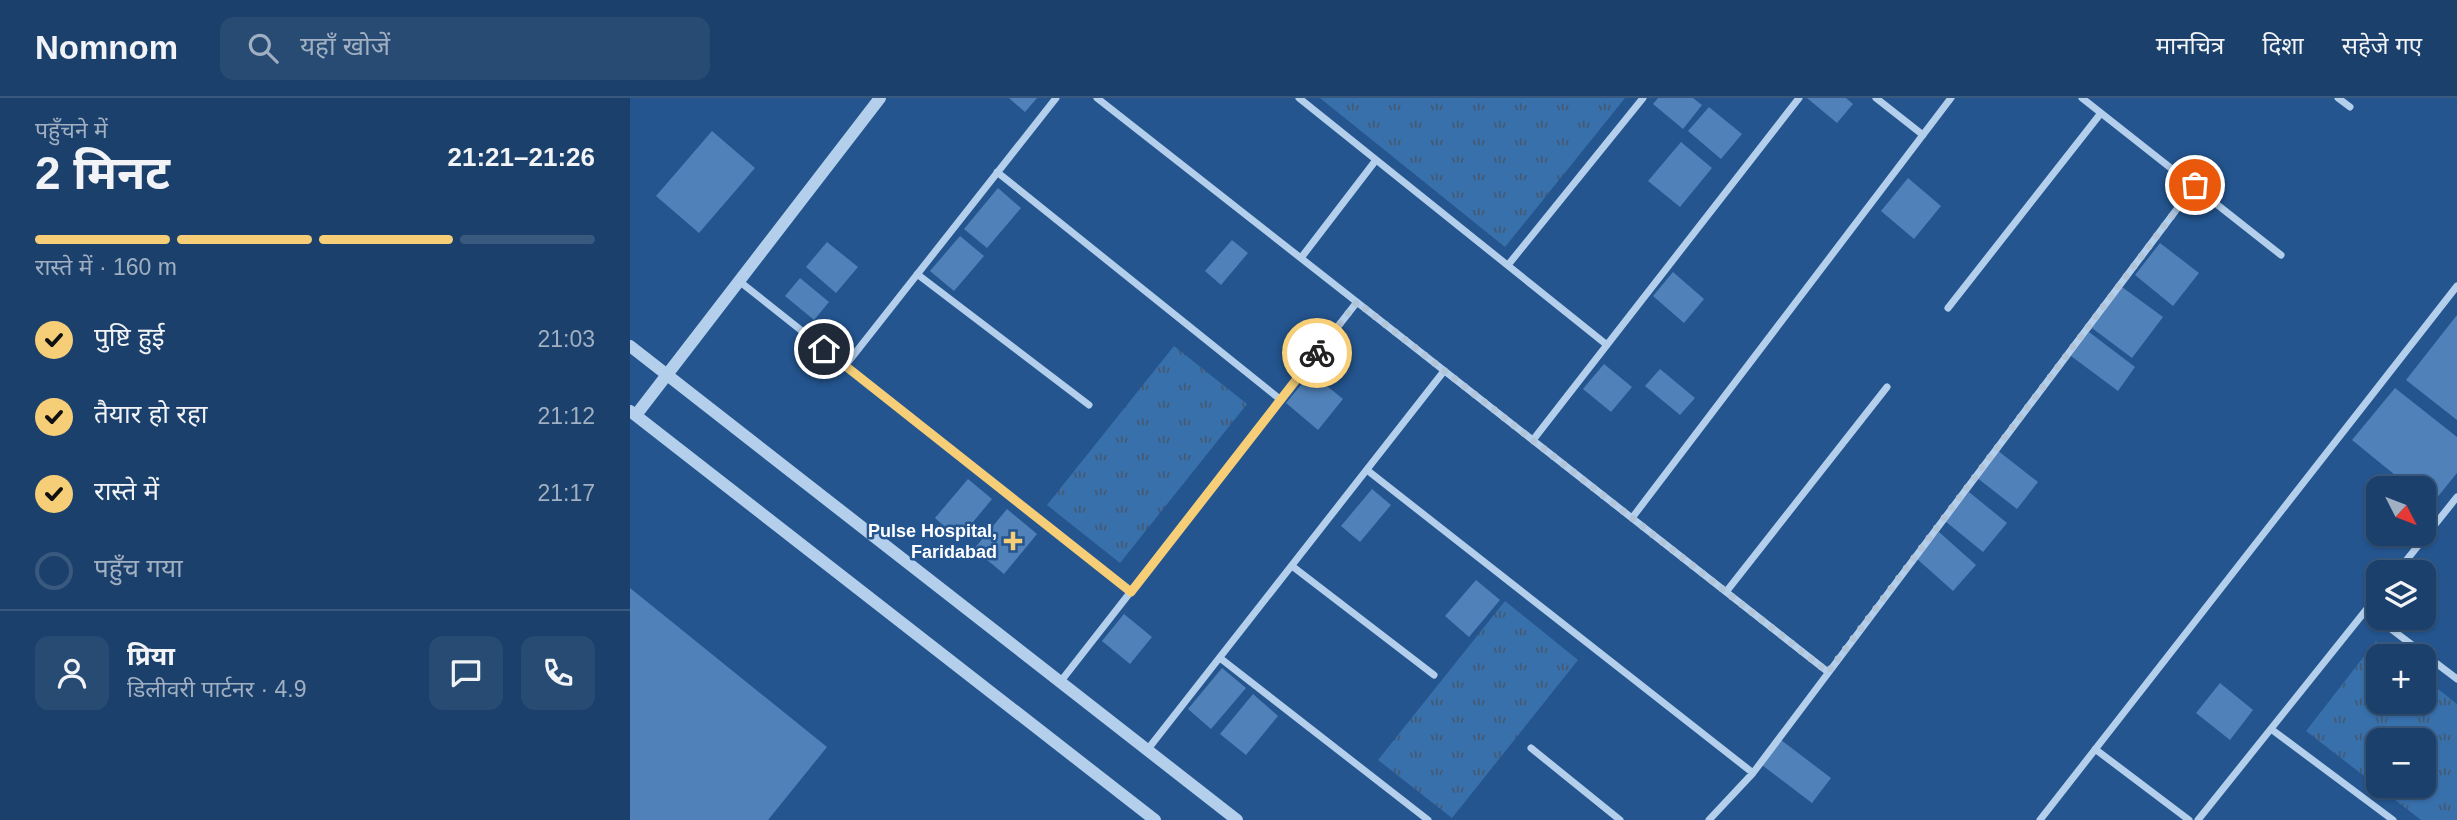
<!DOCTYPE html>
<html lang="hi">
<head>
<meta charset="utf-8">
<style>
  body { margin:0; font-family:Arial,"Noto Sans Devanagari",sans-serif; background:#284b73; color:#f1f3f6; height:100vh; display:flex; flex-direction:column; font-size:26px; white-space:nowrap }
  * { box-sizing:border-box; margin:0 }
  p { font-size:23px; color:#a0afc1 }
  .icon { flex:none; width:38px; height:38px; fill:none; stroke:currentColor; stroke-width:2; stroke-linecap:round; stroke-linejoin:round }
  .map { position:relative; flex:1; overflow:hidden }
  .sheet { display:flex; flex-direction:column; background:#1b406b; width:630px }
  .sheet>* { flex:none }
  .needle { width:46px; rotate:132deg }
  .tools { position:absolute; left:1736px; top:378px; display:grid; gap:14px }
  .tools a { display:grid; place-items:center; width:70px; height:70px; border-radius:14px; background:#1b406b; box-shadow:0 2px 5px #0004,0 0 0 2px #39597e; font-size:35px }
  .pin { position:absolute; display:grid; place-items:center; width:60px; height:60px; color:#fff; margin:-30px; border:4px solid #fff; border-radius:50%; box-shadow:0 2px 7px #0007 }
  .courier { position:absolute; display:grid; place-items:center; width:70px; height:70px; margin:-35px; border:5px solid #f6ce77; border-radius:50%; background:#fff; color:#222; box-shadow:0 2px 9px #0007 }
  .overview em { font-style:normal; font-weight:700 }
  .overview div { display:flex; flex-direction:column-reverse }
  .overview { display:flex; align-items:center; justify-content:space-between; height:119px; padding:0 35px }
  h1 { font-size:46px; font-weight:700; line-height:52px }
  .bar { display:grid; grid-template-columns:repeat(4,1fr); gap:10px 7px; align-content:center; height:84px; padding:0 35px }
  .bar i { height:9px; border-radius:5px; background:#39597e }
  .bar .current { background:#f6ce77 }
  .bar p { grid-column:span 4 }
  .line { display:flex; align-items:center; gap:18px; padding:0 35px; border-top:2px solid #39597e }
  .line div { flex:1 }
  .round { display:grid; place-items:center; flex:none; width:74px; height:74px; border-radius:14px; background:#284b73 }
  ol { padding:0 35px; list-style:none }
  li { display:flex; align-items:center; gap:21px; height:77px }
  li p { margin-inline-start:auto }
  li .icon { padding:7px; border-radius:50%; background:#f6ce77; color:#111; stroke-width:4 }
  li:last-child { color:#a0afc1 }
  li i { width:38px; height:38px; border:4px solid #39597e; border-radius:50% }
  header { display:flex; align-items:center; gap:42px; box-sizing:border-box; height:98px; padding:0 35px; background:#1b406b; border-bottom:2px solid #39597e }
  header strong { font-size:33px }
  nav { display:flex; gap:38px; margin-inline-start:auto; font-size:24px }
  .search { width:490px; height:63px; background:#284b73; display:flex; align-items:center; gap:18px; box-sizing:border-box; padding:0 24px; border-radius:14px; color:#a0afc1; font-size:26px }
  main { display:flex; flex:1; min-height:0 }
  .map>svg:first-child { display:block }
  .park { fill:url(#park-tufts); fill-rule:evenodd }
  .building { fill:#5081b8 }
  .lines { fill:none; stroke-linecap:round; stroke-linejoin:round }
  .minor { stroke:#b4cfec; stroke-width:7 }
  .tertiary { stroke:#b4cfec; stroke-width:12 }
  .done { stroke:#b2c4d8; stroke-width:7; stroke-dasharray:0 12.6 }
  .route { stroke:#f6ce77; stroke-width:9 }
  .poi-dot { fill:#f6ce77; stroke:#24558f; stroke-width:2.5 }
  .labels { text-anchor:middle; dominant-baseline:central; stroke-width:5; stroke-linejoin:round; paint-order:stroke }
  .poi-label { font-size:18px; font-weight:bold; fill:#fff; stroke:#24558f; text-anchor:end }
</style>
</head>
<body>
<header>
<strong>Nomnom</strong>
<div class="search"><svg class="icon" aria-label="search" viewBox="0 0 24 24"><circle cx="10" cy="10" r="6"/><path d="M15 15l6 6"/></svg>यहाँ खोजें</div>
<nav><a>मानचित्र</a><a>दिशा</a><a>सहेजे गए</a></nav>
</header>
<main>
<section class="sheet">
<div class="overview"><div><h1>2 मिनट</h1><p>पहुँचने में</p></div><em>21:21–21:26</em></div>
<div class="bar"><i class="current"></i><i class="current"></i><i class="current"></i><i></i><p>रास्ते में · 160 m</p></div>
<ol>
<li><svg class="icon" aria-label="check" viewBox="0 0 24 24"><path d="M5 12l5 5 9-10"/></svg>पुष्टि हुई<p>21:03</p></li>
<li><svg class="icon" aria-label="check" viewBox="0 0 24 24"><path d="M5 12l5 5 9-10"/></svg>तैयार हो रहा<p>21:12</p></li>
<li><svg class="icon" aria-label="check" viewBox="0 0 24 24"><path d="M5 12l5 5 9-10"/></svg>रास्ते में<p>21:17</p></li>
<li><i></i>पहुँच गया</li>
</ol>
<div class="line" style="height:126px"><a class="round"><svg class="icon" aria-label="person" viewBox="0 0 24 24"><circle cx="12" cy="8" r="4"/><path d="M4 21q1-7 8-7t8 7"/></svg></a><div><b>प्रिया</b><p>डिलीवरी पार्टनर · 4.9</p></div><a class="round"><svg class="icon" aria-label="chat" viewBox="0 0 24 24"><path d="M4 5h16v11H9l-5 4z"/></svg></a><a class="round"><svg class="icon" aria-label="phone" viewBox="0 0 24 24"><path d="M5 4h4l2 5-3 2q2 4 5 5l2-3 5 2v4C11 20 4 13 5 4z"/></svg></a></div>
</section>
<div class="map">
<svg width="1827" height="722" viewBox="0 0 1827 722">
  <defs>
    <pattern id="park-tufts" width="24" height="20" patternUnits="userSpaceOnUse" patternTransform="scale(1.75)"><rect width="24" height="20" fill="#3870ac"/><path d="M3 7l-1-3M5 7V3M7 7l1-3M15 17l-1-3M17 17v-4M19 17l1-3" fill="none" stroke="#445a72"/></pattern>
  </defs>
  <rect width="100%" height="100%" fill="#24558f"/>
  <!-- park -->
  <path class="park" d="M690 0H995L875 149Z
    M544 248 617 306 490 465 417 407Z
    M875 503 948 562 822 720 748 662Z
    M1746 543 1766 558H1748V604H1794V580L1827 606V722H1791L1676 633ZM1748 642H1794V688H1748Z"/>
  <!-- building -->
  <path class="building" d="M379 0H407L395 14Z
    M1028 0H1063L1072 7 1053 31 1023 6Z
    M1177 0H1216L1223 6 1207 25Z
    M1079 9 1112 36 1091 61 1058 33Z
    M82 33 125 70 69 135 26 98Z
    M1051 44 1082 70 1050 109 1018 83Z
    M1278 80 1311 108 1284 141 1251 113Z
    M368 90 391 110 357 150 334 131Z
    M330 138 354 158 324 193 300 173Z
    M602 142 618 155 591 187 575 173Z
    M197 144 228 169 206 195 176 169Z
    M1530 145 1569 175 1543 208 1505 177Z
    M1043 174 1074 201 1054 225 1023 198Z
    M170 180 199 204 184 222 155 198Z
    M1492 189 1533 219 1502 260 1462 230Z
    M1827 217V322L1776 282Z
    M1459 234 1505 269 1488 293 1441 258Z
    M974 266 1002 289 981 314 953 291Z
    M1030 271 1065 300 1050 317 1015 288Z
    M681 275 713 301 688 332 656 305Z
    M1765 290 1827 339V375L1801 407 1794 401V390H1781L1722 342Z
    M1367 352 1408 384 1387 411 1346 379Z
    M338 381 362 401 329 441 305 420Z
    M742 391 761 407 730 444 711 428Z
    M1339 394 1377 425 1353 454 1315 423Z
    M377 411 407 436 374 476 344 451Z
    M1309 434 1346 467 1323 493 1286 460Z
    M846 482 870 502 839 539 815 518Z
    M0 490 197 649 138 722H0Z
    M494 516 522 539 500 566 472 543Z
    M592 570 616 590 581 631 558 611Z
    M1590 585 1623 612 1600 642 1566 615Z
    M623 596 648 618 616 657 590 636Z
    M1151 642 1201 680 1182 705 1132 667Z"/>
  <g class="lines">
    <!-- minor -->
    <path class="minor" d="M467 0 1198 574
      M669 0 977 247
      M1246 0 1293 37
      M1452 0 1651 157
      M1708 0 1720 9
      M367 74 651 302
      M671 160 746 62
      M878 167 1013 0
      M287 176 459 307
      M109 183 501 494
      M1318 210 1471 15
      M215 268 426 0
      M903 342 1169 0
      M737 372 1123 675
      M1002 420 1321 0
      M662 468 804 577
      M1767 474 1827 399
      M1096 494 1257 289
      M1736 512 1827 581
      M590 560 798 722
      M431 583 727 204
      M1641 631 1763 722
      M901 650 990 722
      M518 651 814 273
      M1465 651 1559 722
      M1079 722 1123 675 1565 87
      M1410 722 1827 188
      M1568 722 1748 497"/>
    <!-- tertiary -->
    <path class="tertiary" d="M0 248 607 722
      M0 313 525 722
      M6 317 250 0"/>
  </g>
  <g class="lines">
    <!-- done -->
    <path class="done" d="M687 255 727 204 1198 574 1565 87"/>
    <!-- route -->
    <path class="route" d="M194 251 501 494 687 255"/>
  </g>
  <!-- markers -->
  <path class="poi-dot" d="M379.5 432.5h7v7h7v7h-7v7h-7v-7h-7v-7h7z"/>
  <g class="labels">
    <!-- poi labels -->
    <g class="poi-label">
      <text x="367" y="433">Pulse Hospital,<tspan x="367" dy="21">Faridabad</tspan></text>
    </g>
  </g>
</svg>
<div class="tools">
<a><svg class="needle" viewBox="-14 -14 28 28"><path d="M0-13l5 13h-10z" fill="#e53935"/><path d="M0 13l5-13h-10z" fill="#a0afc1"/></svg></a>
<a><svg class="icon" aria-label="layers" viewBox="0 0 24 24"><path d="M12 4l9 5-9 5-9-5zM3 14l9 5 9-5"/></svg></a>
<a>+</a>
<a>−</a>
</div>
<div class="pin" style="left:1565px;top:87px;background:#ea580c"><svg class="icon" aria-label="bag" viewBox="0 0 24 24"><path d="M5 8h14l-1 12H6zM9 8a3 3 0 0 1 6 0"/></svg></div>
<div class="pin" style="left:194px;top:251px;background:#1f2937"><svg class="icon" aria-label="home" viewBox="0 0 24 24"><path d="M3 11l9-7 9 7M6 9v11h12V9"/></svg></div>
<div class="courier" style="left:687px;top:255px"><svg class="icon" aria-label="bike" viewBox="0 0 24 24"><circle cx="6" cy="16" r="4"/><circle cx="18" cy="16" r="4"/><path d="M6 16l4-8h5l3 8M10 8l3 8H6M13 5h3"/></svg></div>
</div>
</main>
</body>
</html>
